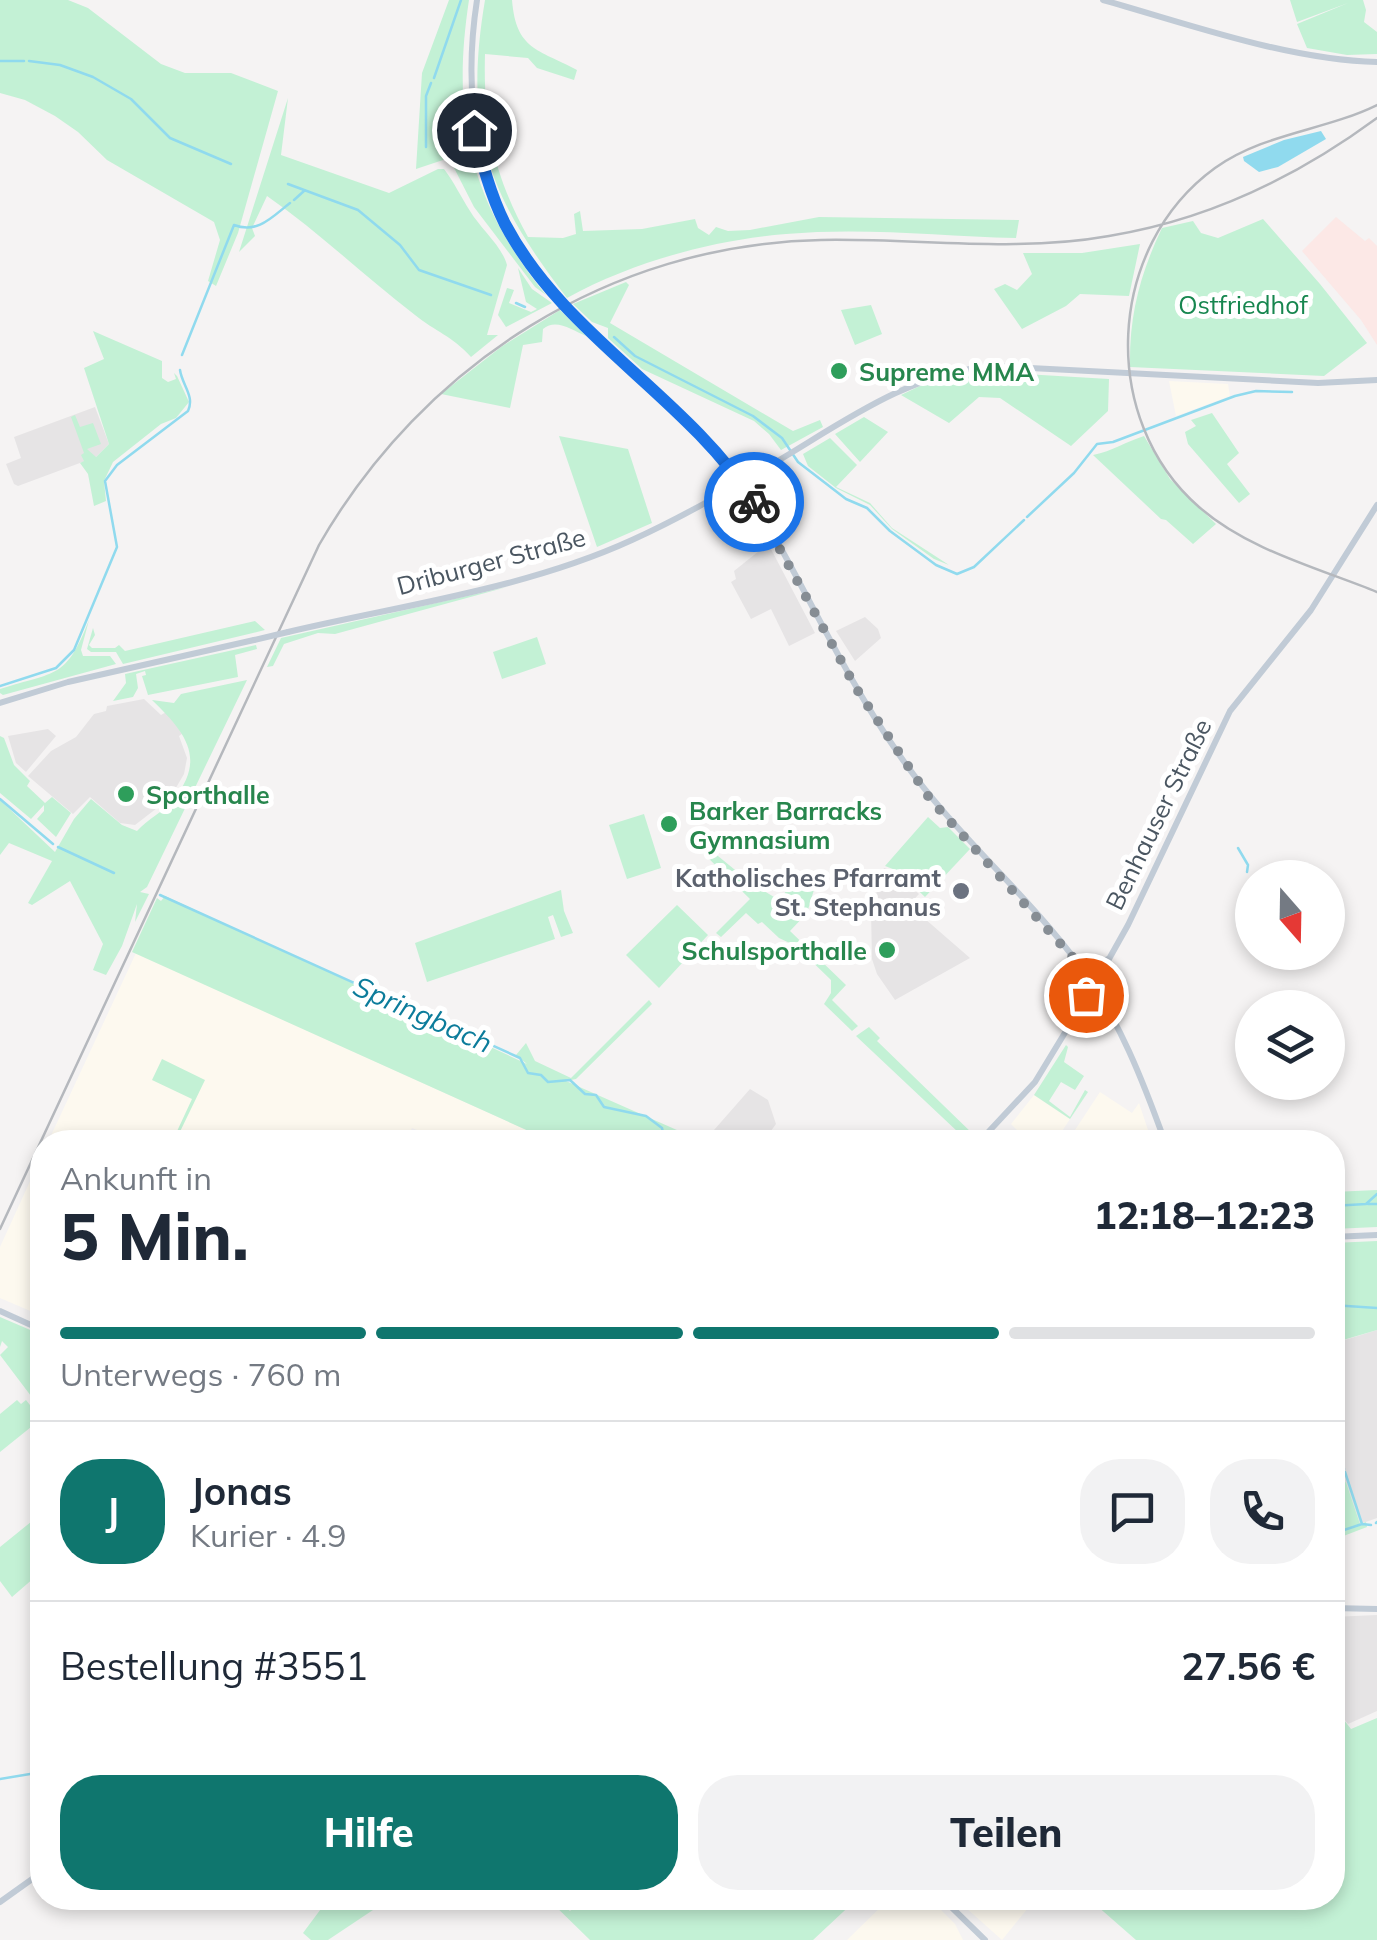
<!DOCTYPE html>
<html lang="de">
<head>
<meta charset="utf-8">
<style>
  body { margin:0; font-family:Mulish,sans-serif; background:#f2f2f3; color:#1f2937; height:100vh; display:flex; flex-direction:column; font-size:38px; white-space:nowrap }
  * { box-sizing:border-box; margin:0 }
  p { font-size:32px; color:#747a83 }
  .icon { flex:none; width:55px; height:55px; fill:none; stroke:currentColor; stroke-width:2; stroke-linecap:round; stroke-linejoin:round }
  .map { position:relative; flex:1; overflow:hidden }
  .side { position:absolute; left:30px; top:1130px; width:1315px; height:780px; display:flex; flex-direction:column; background:#fff; border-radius:40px; box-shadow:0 5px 15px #0003 }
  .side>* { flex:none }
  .needle { width:65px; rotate:160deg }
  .buttons { position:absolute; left:1235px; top:860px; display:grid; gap:20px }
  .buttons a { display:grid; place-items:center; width:110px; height:110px; border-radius:50%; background:#fff; box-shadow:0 5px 15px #0003; font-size:50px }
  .pin { position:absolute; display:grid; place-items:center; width:85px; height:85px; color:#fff; margin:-42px; border:5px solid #fff; border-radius:50%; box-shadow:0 2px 10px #0007 }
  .courier { position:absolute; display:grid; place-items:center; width:100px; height:100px; margin:-50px; border:8px solid #1a73e8; border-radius:50%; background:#fff; color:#222; box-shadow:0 2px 12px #0007 }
  .headline em { font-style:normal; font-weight:800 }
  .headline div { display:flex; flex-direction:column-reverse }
  .headline { display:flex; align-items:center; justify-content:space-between; height:170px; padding:0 30px }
  h1 { font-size:65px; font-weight:800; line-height:75px }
  .bar { display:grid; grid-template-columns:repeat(4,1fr); gap:15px 10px; align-content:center; height:120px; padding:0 30px }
  .bar i { height:12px; border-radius:8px; background:#e0e1e3 }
  .bar .active { background:#0f766e }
  .bar p { grid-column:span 4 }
  .line { display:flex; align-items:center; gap:25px; padding:0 30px; border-top:2px solid #e0e1e3 }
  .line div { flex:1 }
  .round { display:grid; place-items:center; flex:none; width:105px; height:105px; border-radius:40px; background:#f2f2f3 }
  .action { display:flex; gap:20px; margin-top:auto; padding:20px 30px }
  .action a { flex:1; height:115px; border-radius:40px; background:#0f766e; color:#fff; font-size:40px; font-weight:800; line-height:115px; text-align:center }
  .action a+a { background:#f2f2f3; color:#1f2937 }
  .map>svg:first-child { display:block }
  .commercial { fill:#fdf9ef }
  .education { fill:#e6e4e5 }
  .medical { fill:#fce8e6 }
  .green { fill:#c3f1d5 }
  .water { fill:#90daee }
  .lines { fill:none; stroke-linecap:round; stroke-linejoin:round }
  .stream { stroke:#90daee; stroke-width:2.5 }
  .secondary { stroke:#c1cbd6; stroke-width:6 }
  .rail { stroke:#b5b8bd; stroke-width:2.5 }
  .secondary-bridge { stroke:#c1cbd6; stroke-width:6 }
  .done { stroke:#868d94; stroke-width:10; stroke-dasharray:0 18 }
  .route { stroke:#1a73e8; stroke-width:12 }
  .leisure-dot { fill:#2e9e5b; stroke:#fff; stroke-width:4 }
  .worship-dot { fill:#6b7280; stroke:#fff; stroke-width:4 }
  .labels { text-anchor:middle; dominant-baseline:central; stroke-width:10; stroke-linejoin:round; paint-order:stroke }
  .park-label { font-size:25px; fill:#17864f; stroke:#fff }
  .leisure-label { font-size:25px; font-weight:bold; fill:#27864d; stroke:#fff; text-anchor:start }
  .street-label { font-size:25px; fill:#4a5661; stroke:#fff }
  .worship-label { font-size:25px; font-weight:bold; fill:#5b616d; stroke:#fff; text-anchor:end }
  .water-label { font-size:28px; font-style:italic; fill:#0c7c9b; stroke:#fff }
</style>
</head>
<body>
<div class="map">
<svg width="1377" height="1940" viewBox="0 0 1377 1940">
  <rect width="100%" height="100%" fill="#f5f3f3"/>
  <!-- commercial -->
  <path class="commercial" d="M1169 381 1228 384 1230 396 1176 416Z
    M136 953 553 1142H408L417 1130 412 1128 405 1142H48Z
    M1100 1092 1132 1113 1139 1103 1152 1142H1088L1076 1135 1075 1130Z
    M1034 1095 1070 1119 1055 1142H1029L1011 1124Z
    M42 1155V1316L0 1298V1247Z
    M890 1898H929L955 1924 963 1940H847Z
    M955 1898H1036L1002 1940Z"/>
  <!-- education -->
  <path class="education" d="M95 407 109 444 96 457 18 486 14 484 6 464 21 458 14 437Z
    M771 549 815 633 789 646 771 609 751 619 731 582 736 579 734 571 759 551Z
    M865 617 878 629 881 638 855 661 836 631Z
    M144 699 161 715 173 708 193 726 179 736 187 758 184 774 170 798 135 825 120 823 90 797 73 814 28 776 51 751 76 737 94 714 106 711 107 706Z
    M48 729 56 736 26 772 16 763 8 736Z
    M884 868 896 872 919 894 909 905 970 958 895 1000 877 974 872 959 871 911Z
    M750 1089 768 1100 776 1124 763 1142H717L707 1138Z
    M1377 1330V1518L1360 1524 1346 1482 1333 1486 1332 1344Z
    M1377 1615V1711L1348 1724 1333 1705 1332 1617Z"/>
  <!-- medical -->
  <path class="medical" d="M1336 217 1365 241 1369 238 1377 246V345L1361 320 1302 251Z"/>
  <!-- green -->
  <path class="green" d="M0 0H68L88 8 161 64 185 73H231L278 91 238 233 216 286 208 281 220 240 214 222 107 160 78 132 55 116 25 100 0 93Z
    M449 0H469C451 118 470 202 546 295L535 287 474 207 449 158 416 169 422 73Z
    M485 0H512C516 50 538 49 577 70L574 80 537 68 528 58 485 54C483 123 494 176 528 237L563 238 576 234 574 214 580 211 583 231 642 229 695 219 698 228 709 235 716 227 728 231 750 230 819 217 1019 220 1016 238C941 236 862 227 786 234 713 240 632 262 567 298 488 195 463 131 485 0Z
    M1290 0H1363L1366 10 1364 22 1377 32V54L1347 55 1307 48 1297 24 1348 3 1297 22Z
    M288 98 281 155 389 193 438 169H444C454 182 461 197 470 211 480 228 502 246 507 265L487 335H498L471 357C451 335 436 332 415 315 364 276 319 232 267 196L252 228 255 236 239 252Z
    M1263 219 1320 284 1367 343 1324 376 1130 367C1129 316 1140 274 1162 228L1193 221 1201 233 1218 238Z
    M1140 244 1129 296 1080 294 1066 306 1022 329 994 289 1005 284 1017 290 1032 274 1023 253H1082Z
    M518 268 532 289 552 303 506 327 498 315 507 288 514 290 509 303 531 312 537 309 526 302Z
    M626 282 629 285 610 323 793 431 820 420 823 427 781 450 769 434 754 421 642 369 608 338V328L592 322 573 304Z
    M871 305 882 334 855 345 841 310Z
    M560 310 586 336C572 330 556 318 543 329L542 342 523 345 510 408 441 394 501 347Z
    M93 331 162 361V378L168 382 176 379 174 373 177 376 189 402 176 418 161 424 113 462 104 481 106 501 94 506 88 474 80 463 84 461 81 455 84 453 71 417 75 415 80 427 93 423 101 444 87 449 96 457 109 444 84 368 104 359Z
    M976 371 1109 379 1108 411 1071 446 1000 398 979 397 949 423 901 395 922 385Z
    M1212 413 1239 453 1227 464 1250 494 1239 503 1188 444 1185 432 1196 426 1191 420Z
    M864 417 888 432 860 462 835 434Z
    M559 436 628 449 652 523 597 547Z
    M1144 436 1170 479 1216 524 1193 544 1166 520 1161 519 1093 455C1113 451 1125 442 1144 436Z
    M830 438 857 465 836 487 870 503 892 528 949 565 934 559 892 529 870 505 836 488 808 466 803 454Z
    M507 587 335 634 318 633 284 644 273 666 267 667 281 638Z
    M89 620 81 650 83 656H110L116 664 3 695 0 693V689C57 671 66 679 89 620Z
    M255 621 265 630 123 664 116 652H91L87 649 93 628 95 635 89 645 92 648H115L119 645 125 651Z
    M537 637 546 664 502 679 493 652Z
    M256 645 257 649 235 655 238 677 148 695 142 676 146 675 145 671 136 674 138 688 133 697 113 701 126 683 125 674Z
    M247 680 147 887 140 892 149 894 135 922 137 904 122 946 106 975 93 970 103 944 70 881 32 905 28 903 52 861 9 843 0 855V800L55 852 74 819 91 799 122 825 137 831C148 819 163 812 173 800 208 758 184 731 152 700L174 703 181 694Z
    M0 736 4 738 14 765 30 781 27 786 45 803 52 797 71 813 56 837 37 819 44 811V805L31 819 0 793Z
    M644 814 661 868 627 879 609 825Z
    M928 817 940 828 948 827 970 849 925 897 898 871 885 866Z
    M707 847 751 883 779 900 803 870 816 883 807 913 790 931 846 985 832 1000 858 1026 852 1031 824 1004 831 993V980L796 946 779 938 762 922 758 924 746 913 721 937 716 933 750 899 702 852Z
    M561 890 564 911 573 933 561 937 553 915 548 917 555 939 427 982 415 943Z
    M165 896 527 1064 516 1055 526 1043 535 1061 571 1078 649 1000 652 1004 576 1079 566 1081 704 1142H553L132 952 157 898 161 901Z
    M677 905 708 935 659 988 626 955Z
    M869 1027 880 1038 877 1041 975 1136 968 1142H952L959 1133 856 1036Z
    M1066 1045 1068 1047 1064 1062 1084 1076 1075 1090 1061 1082 1049 1101 1070 1117 1085 1090 1088 1092 1070 1119 1034 1095Z
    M162 1059 205 1080 175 1142H172L192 1099 152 1080Z
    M1377 1190V1227L1333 1229V1192Z
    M1377 1241V1330L1333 1343V1243Z
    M0 1317 42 1335V1384L31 1396 0 1355 8 1347 2 1341 0 1347Z
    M17 1400 21 1404 26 1400 41 1419 0 1452V1414Z
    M1346 1482 1360 1524 1366 1522 1367 1527 1333 1540V1486Z
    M42 1513V1571L12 1597 0 1581V1547Z
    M1333 1706 1351 1729 1377 1718V1940H1136L1088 1898H1332Z
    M329 1898H371L379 1906 328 1940H311L303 1933Z
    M547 1898H555L570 1911 583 1898H858L813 1940H590Z"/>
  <!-- water -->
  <path class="water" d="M1321 131 1326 139 1278 167 1259 172 1244 161 1243 157 1284 140Z"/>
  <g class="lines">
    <!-- stream -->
    <path class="stream" d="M0 61H24
      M29 61 60 65 93 77 131 99 170 138 231 164
      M434 78 461 0
      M426 147V96L431 83
      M288 184 358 210 400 245 419 270 491 295
      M294 200 304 191
      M516 303 525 307
      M614 337 635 356 753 416 782 438 798 462 846 499 867 508 890 531 936 565 957 574 974 567 1024 520
      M182 355 234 225C258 234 272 217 290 203
      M1027 517 1074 473 1097 444 1113 442 1235 396 1256 391 1292 392
      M0 686 56 668 74 650 117 547 105 481 117 465 188 411C195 396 182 385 180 370
      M0 799 53 844
      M58 847 114 873
      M1238 848 1248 865 1247 872
      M160 895 520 1058 528 1073 541 1075 548 1082 570 1080 585 1094 596 1095 604 1107 646 1116 662 1128 665 1142
      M667 1142H673
      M690 1142 695 1139 703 1142
      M1368 1204H1377
      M1332 1206 1366 1204 1377 1194
      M1332 1305 1377 1308
      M1332 1439 1344 1469
      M1345 1472 1362 1524
      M1376 1523 1377 1522
      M1332 1534 1362 1524 1371 1525
      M0 1779 42 1772"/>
    <!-- secondary -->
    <path class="secondary" d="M477 0C462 97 476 193 537 273 570 314 611 349 649 386 677 414 710 440 734 472 758 504 777 541 796 576 828 636 859 697 898 753 951 831 1024 890 1080 966 1119 1019 1143 1081 1165 1142
      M1103 0C1189 24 1288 60 1377 62
      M288 632C402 605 525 589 632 540 685 516 736 486 786 456 852 416 913 373 992 366L1318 383 1377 380
      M0 703 68 682 254 640
      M1077 961 1094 965 1108 959
      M1078 1011 1092 1004 1107 1009
      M979 1142 1035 1082 1100 975 1128 925 1230 711 1311 610 1377 505
      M1332 1237 1377 1235
      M0 1311 42 1330
      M1332 1608 1377 1609
      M942 1898 985 1940
      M0 1902 42 1872"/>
    <!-- rail -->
    <path class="rail" d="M1377 105C1324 131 1264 133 1215 168 1106 247 1098 419 1199 507 1248 550 1318 568 1377 592
      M0 1229 319 545C423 364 610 244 821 240 917 238 1014 253 1109 236 1208 220 1297 177 1377 118"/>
    <!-- secondary-bridge -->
    <path class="secondary-bridge" d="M254 640 288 632"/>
  </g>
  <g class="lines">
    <!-- done -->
    <path class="done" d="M754 502 856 688 930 799 1076 961 1093 984 1086 995"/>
    <!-- route -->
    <path class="route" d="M474 130C482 162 490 194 505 224 564 336 687 397 754 502"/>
  </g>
  <!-- markers -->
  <g class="leisure-dot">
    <circle cx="839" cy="371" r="10"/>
    <circle cx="126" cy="794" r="10"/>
    <circle cx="669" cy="824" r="10"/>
    <circle cx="887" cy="950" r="10"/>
  </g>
  <circle class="worship-dot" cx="961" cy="891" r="10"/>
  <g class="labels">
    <!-- park labels -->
    <g class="park-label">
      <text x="1243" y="304">Ostfriedhof</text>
    </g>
    <!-- leisure labels -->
    <g class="leisure-label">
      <text x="859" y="371">Supreme MMA</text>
      <text x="146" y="794">Sporthalle</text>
      <text x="689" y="810">Barker Barracks<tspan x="689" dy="29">Gymnasium</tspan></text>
      <text x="867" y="950" text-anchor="end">Schulsporthalle</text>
    </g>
    <!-- street labels -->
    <g class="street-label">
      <text transform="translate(491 561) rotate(-15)">Driburger Straße</text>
      <text transform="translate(1158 814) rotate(-64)">Benhauser Straße</text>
    </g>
    <!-- worship labels -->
    <g class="worship-label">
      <text x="941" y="877">Katholisches Pfarramt<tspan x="941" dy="29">St. Stephanus</tspan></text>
    </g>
    <!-- water labels -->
    <g class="water-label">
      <text transform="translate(423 1014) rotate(24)">Springbach</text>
    </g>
  </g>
</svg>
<div class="buttons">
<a><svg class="needle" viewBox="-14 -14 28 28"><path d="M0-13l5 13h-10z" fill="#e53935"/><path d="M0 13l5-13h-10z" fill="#747a83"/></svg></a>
<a><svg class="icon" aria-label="layers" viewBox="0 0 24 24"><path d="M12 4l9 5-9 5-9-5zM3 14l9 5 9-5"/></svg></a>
</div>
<div class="pin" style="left:1086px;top:995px;background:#ea580c"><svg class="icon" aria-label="bag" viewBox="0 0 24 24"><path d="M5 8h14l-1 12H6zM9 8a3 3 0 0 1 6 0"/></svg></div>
<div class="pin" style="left:474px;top:130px;background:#1f2937"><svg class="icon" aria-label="home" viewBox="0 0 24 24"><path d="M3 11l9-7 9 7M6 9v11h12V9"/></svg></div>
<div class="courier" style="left:754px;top:502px"><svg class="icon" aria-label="bike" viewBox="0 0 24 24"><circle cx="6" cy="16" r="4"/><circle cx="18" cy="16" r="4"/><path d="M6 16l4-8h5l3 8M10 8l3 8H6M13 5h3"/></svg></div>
<section class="side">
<div class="headline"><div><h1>5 Min.</h1><p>Ankunft in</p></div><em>12:18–12:23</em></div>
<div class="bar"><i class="active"></i><i class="active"></i><i class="active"></i><i></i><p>Unterwegs · 760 m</p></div>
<div class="line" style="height:180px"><b class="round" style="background:#0f766e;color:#fff">J</b><div><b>Jonas</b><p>Kurier · 4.9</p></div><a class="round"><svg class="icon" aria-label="chat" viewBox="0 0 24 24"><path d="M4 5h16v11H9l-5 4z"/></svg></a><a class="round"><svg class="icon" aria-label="phone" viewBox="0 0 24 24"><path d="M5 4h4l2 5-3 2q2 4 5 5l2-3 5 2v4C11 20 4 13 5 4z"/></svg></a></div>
<div class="line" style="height:130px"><div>Bestellung #3551</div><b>27.56 €</b></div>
<div class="action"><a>Hilfe</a><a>Teilen</a></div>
</section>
</div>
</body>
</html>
